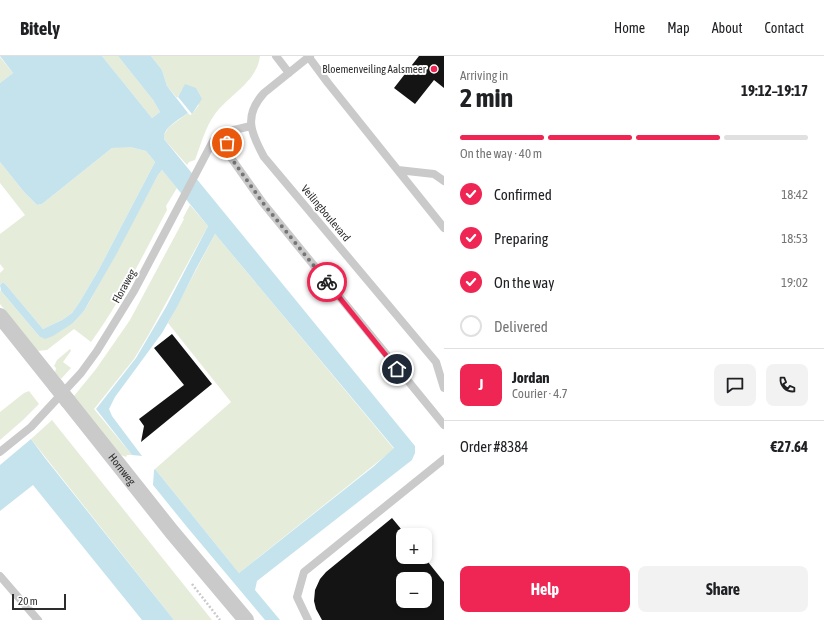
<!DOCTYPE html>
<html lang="en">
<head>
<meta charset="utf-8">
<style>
  body { margin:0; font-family:"Asap Condensed",sans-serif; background:#f2f2f2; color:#202124; height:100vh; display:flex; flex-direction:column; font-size:15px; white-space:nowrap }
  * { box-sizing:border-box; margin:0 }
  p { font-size:13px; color:#757577 }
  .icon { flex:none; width:22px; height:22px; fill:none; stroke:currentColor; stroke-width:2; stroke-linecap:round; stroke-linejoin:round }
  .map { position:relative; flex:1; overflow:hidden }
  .panel { display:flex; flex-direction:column; background:#fff; width:380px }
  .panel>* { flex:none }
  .tools { position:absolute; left:396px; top:472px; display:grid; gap:8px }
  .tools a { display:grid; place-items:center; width:36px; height:36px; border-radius:8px; background:#fff; box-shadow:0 2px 6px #0003; font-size:20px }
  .scale { position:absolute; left:12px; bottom:10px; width:54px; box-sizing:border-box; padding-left:4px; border:2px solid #2d2d2d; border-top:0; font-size:11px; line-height:14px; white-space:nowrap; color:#2d2d2d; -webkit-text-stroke:3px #fff; paint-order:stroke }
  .pin { position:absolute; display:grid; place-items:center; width:34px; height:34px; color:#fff; margin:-17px; border:2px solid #fff; border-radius:50%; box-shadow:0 1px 4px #0007 }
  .courier { position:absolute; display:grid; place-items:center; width:40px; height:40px; margin:-20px; border:3px solid #ef2553; border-radius:50%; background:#fff; color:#222; box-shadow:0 1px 5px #0007 }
  .headline em { font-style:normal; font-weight:700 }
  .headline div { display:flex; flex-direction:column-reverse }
  .headline { display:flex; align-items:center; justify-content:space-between; height:68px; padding:0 16px }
  h1 { font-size:26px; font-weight:700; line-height:30px }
  .bar { display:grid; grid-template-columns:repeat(4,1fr); gap:6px 4px; align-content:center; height:48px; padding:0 16px }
  .bar i { height:5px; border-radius:3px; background:#e0e0e0 }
  .bar .selected { background:#ef2553 }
  .bar p { grid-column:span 4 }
  .line { display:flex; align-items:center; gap:10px; padding:0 16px; border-top:1px solid #e0e0e0 }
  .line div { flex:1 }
  .round { display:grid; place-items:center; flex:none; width:42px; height:42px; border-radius:8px; background:#f2f2f2 }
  ol { padding:0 16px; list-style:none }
  li { display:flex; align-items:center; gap:12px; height:44px }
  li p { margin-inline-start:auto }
  li .icon { padding:4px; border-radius:50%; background:#ef2553; color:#fff; stroke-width:4 }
  li:last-child { color:#757577 }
  li i { width:22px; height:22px; border:2px solid #e0e0e0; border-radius:50% }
  .button { display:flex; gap:8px; margin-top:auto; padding:8px 16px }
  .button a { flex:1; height:46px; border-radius:8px; background:#ef2553; color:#fff; font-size:16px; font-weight:700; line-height:46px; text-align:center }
  .button a+a { background:#f2f2f2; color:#202124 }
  header { display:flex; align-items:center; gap:24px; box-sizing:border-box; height:56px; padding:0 20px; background:#fff; border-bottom:1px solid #e0e0e0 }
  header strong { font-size:19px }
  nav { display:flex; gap:22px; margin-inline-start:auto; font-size:14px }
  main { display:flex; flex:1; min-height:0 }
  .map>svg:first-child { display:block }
  .green { fill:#e6ecda }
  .water { fill:#c5e3ed }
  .building { fill:#141414; fill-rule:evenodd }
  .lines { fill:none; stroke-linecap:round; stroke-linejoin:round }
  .path { stroke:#cacaca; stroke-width:2.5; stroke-dasharray:2 2; stroke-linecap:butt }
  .service { stroke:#cacaca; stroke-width:8 }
  .minor { stroke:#cacaca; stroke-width:16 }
  .minor-bridge { stroke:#cacaca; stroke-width:16 }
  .done { stroke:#767676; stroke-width:4; stroke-dasharray:0 7.2 }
  .route { stroke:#ef2553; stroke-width:5 }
  .poi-dot { fill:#ef2553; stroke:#fff; stroke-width:1.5 }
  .labels { text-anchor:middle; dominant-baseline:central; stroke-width:4; stroke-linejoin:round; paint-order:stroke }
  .poi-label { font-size:11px; fill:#2d2d2d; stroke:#fff; text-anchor:end }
  .street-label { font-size:11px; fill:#2d2d2d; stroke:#fff }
</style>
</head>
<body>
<header>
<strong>Bitely</strong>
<nav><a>Home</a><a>Map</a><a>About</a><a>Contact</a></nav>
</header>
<main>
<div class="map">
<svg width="444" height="564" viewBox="0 0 444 564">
  <rect width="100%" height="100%" fill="#fff"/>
  <!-- green -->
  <path class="green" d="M102 0H118L153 44 160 56 152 62Z
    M151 0H260C257 26 229 39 215 58 205 72 201 88 195 104L189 106 187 109 164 83V79L169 71 188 57 190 59 192 58 199 49 181 34V36L177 42 167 30 162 14Z
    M0 1 13 17 0 27Z
    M119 91H130L146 95 155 106 98 215 79 247 72 257 62 264 43 273 7 230 3 226 0 229V217L4 213 0 208V178L25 159 0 127V106L24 136 37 149 42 148 112 92Z
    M162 114 177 132 166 150 167 154C143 199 121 245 91 286L74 273 47 294 37 295 0 248V234L39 280 73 267 84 255 90 245 158 119Z
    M190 149 208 170 149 278 134 303 94 353 132 399H127L126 401 121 399 89 361 74 340 96 313 130 264 184 163 183 162Z
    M215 178 394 393 239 517 155 413 231 346 168 267Z
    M70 293 71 295 63 306 71 312 61 323 55 316 56 312 54 310 57 304Z
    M29 335 39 348 23 364 0 384V356L24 337Z
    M52 364 212 564H174L31 383Z"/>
  <!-- water -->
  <path class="water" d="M0 0H102L152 62 160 56 153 44 118 0H151L162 14 167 30 188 57C180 63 163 71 164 83L415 390V397L412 404 257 525 255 534 280 564H265L187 471 153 429 154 414 155 413 239 517 373 411 394 392 215 178 196 213 177 251 162 277 115 341 109 353 112 360 142 400 132 399 96 353 136 302 166 251 208 170 162 114 158 119 117 197 84 255 73 267 53 280 45 283 39 280 1 235 0 229 3 226 7 230 43 273 62 264 72 257 79 247 98 215 155 106 146 95 130 91 112 92 42 148 37 149 24 136 0 106V27L13 17Z
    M185 28 196 32 202 43 192 58 178 41Z
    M31 383 45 402 174 564H142L33 429 0 455V409Z"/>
  <!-- building -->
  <path class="building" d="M419 0H444V32L434 24 415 48 394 32Z
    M172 278 212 328 141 386 144 370 139 363 184 329 154 292Z
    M392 462 406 479H403V501H424L444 526V564H322L316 553 314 545 315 534 320 523 326 516ZM403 523H425V545H403Z"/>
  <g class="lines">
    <!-- path -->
    <path class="path" d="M192 528 220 564"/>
    <!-- service -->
    <path class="service" d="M276 0 289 17
      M308 0 328 27 444 172
      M310 0 264 37C243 60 251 77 264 101L436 306 444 332
      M225 76 229 99 263 147 444 369
      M398 114 434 118 444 125
      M0 396 31 371 81 317 97 295 134 235 213 85 225 76 251 70
      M0 520 38 564
      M308 564 297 541 304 516 444 403"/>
    <!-- minor -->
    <g class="minor">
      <path d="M0 260 56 330"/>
      <path id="s1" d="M68 345 172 476 246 564"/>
    </g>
    <!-- minor-bridge -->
    <path class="minor-bridge" d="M56 330 68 345"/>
  </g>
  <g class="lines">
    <!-- done -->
    <path class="done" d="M227 87 229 99 263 147 327 226"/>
    <!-- route -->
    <path class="route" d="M327 226 397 313"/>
  </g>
  <!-- markers -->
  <circle class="poi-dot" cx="434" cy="13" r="4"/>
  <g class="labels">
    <!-- poi labels -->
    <g class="poi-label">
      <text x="426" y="13">Bloemenveiling Aalsmeer</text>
    </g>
    <!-- street labels -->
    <g class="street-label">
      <text transform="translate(326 157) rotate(50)">Veilingboulevard</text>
      <text transform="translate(124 230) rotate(-61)">Floraweg</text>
      <text stroke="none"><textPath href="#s1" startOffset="87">Hornweg</textPath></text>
    </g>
  </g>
</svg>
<div class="tools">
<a>+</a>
<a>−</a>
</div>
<div class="scale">20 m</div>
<div class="pin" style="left:227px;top:87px;background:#ea580c"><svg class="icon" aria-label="bag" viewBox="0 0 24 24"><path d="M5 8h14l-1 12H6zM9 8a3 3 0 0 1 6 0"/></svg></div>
<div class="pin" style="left:397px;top:313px;background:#1f2937"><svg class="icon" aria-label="home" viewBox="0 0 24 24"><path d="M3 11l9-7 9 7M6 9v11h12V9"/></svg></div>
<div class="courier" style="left:327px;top:226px"><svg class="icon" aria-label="bike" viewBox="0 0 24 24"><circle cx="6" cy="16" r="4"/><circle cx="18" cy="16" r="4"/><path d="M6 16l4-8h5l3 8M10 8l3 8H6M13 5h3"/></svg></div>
</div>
<section class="panel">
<div class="headline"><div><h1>2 min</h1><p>Arriving in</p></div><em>19:12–19:17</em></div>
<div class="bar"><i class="selected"></i><i class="selected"></i><i class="selected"></i><i></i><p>On the way · 40 m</p></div>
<ol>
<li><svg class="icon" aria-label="check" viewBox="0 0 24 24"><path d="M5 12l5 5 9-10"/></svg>Confirmed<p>18:42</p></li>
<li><svg class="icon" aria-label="check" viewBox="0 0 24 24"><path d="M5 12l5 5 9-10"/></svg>Preparing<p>18:53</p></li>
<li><svg class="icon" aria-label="check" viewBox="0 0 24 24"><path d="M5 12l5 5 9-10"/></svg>On the way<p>19:02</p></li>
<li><i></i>Delivered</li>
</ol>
<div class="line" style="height:72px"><b class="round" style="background:#ef2553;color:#fff">J</b><div><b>Jordan</b><p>Courier · 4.7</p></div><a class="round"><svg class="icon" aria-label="chat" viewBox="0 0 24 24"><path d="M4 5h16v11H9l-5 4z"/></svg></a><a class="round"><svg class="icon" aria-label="phone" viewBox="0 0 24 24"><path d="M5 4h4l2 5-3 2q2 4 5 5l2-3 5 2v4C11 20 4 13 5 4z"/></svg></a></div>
<div class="line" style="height:52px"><div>Order #8384</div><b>€27.64</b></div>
<div class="button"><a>Help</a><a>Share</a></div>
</section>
</main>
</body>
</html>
